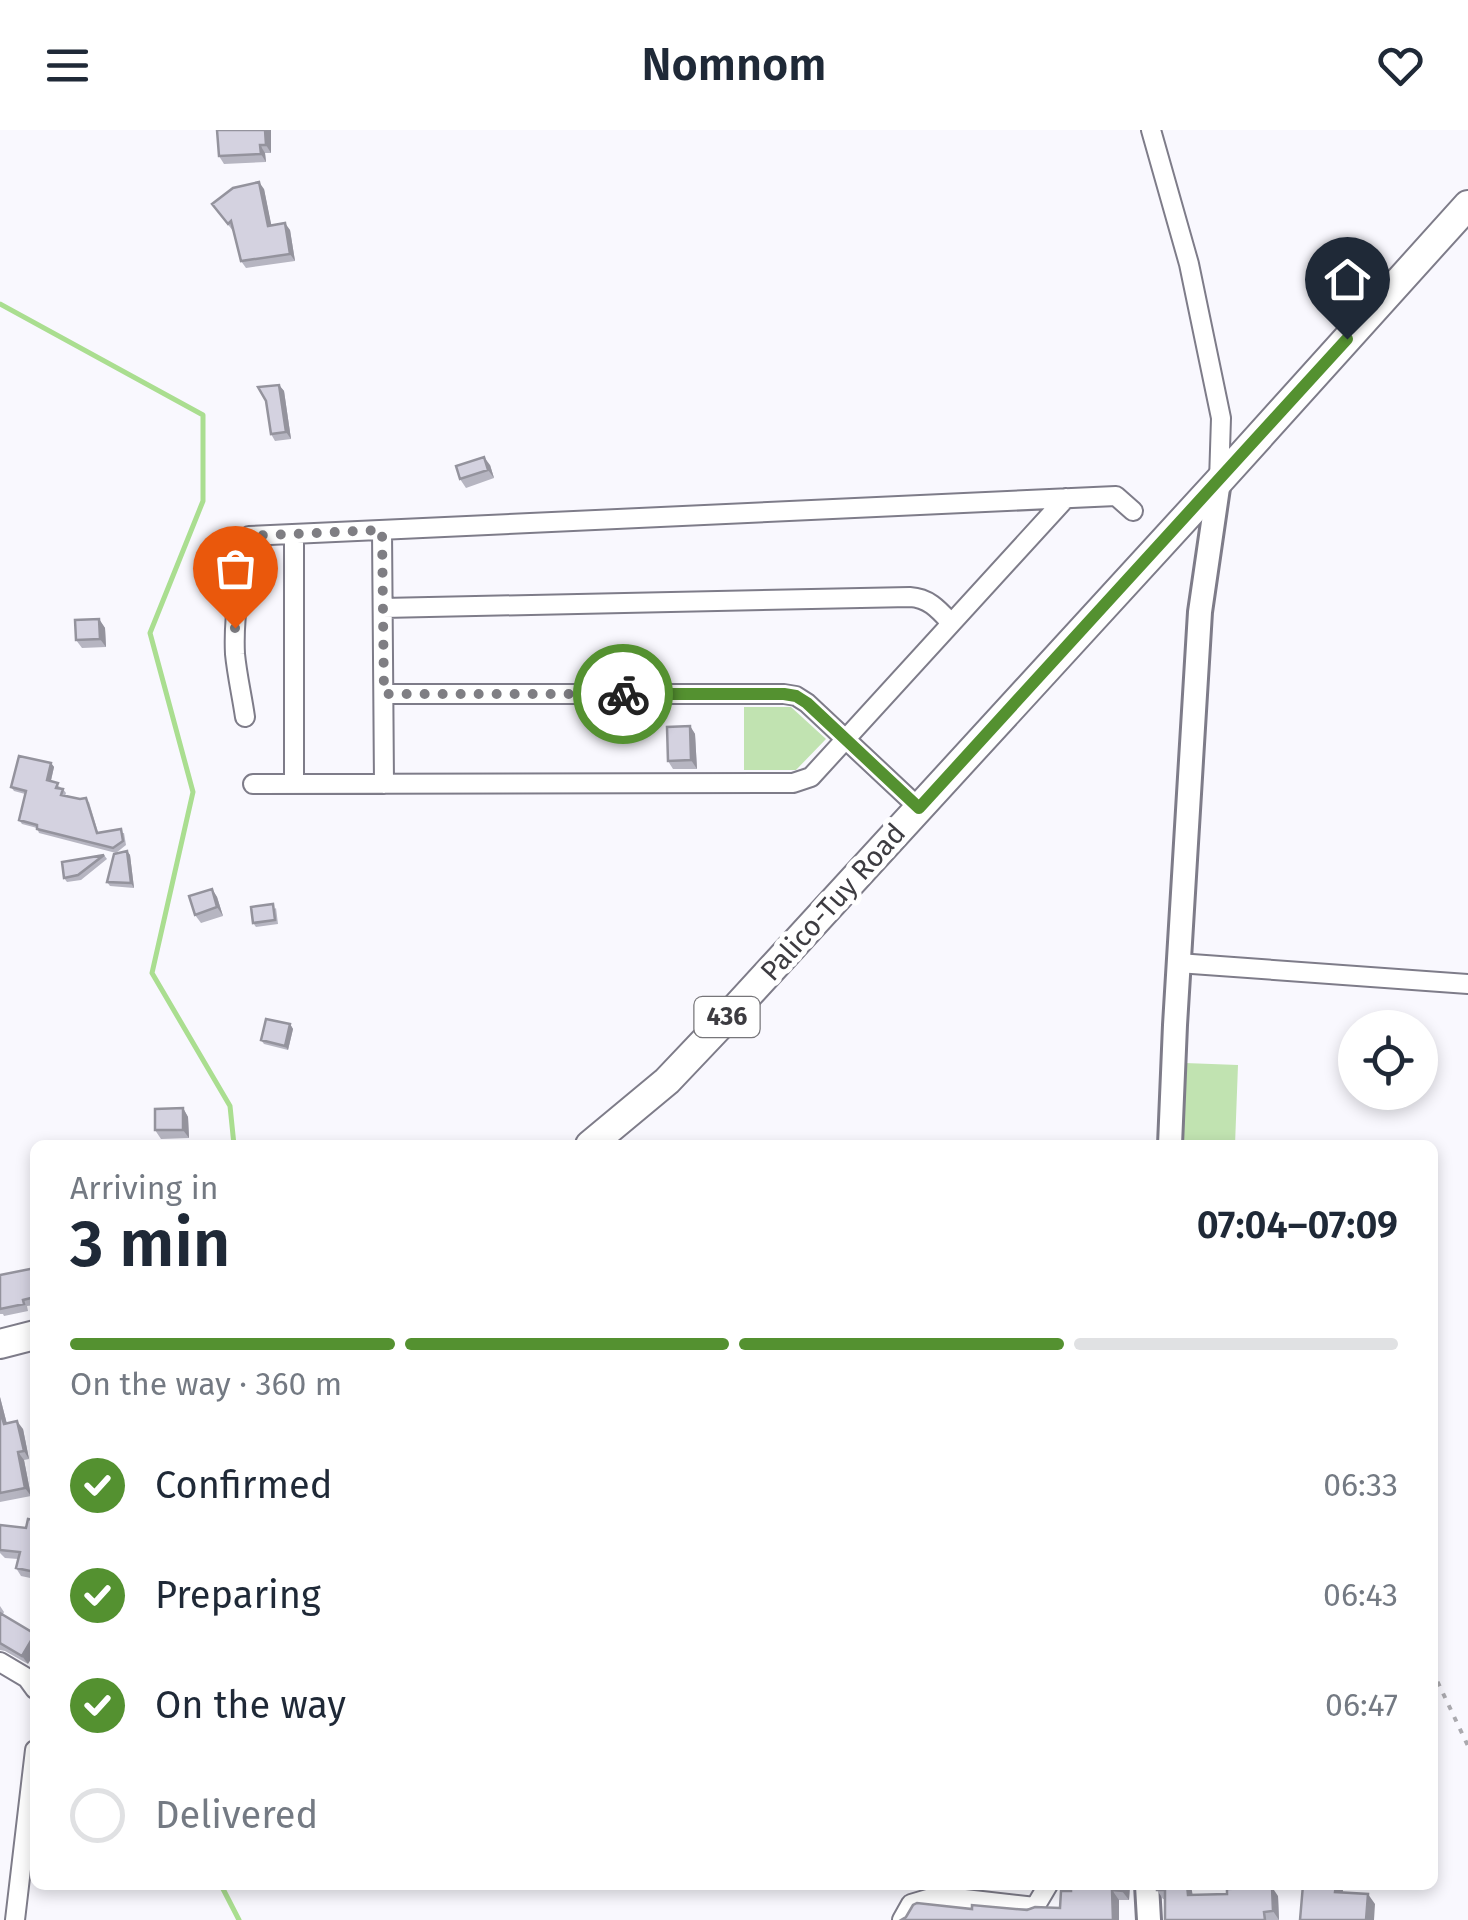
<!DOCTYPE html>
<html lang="en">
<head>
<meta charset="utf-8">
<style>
  body { margin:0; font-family:"Fira Sans",sans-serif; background:#f6f6f7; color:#1f2937; height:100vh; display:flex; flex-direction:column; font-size:38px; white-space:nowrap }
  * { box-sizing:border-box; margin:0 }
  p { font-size:32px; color:#747a83 }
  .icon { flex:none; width:55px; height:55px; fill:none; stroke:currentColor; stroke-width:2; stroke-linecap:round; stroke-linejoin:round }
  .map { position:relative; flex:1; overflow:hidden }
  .drawer { position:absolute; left:30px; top:1010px; width:1408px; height:750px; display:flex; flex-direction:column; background:#fff; border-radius:15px; box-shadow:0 5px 15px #0003 }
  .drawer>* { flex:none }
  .tools { position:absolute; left:1338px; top:880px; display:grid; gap:20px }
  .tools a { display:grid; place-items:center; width:100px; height:100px; border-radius:50%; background:#fff; box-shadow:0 5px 15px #0003; font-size:50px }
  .pin { position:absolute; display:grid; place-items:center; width:85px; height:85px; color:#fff; margin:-102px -42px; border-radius:50% 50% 50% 0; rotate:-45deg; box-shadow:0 0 10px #0007 }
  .pin .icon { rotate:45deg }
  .courier { position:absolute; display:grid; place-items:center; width:100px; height:100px; margin:-50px; border:8px solid #549130; border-radius:50%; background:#fff; color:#222; box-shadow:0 2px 12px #0007 }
  .headline em { font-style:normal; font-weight:600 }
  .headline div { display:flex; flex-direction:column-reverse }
  .headline { display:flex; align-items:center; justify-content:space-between; height:170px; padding:0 40px }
  h1 { font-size:65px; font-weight:600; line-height:75px }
  .bar { display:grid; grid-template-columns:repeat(4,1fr); gap:15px 10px; align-content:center; height:120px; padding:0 40px }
  .bar i { height:12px; border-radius:8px; background:#e0e1e3 }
  .bar .selected { background:#549130 }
  .bar p { grid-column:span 4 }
  ol { padding:0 40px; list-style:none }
  li { display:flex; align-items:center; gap:30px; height:110px }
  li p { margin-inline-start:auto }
  li .icon { padding:10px; border-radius:50%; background:#549130; color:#fff; stroke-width:4 }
  li:last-child { color:#747a83 }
  li i { width:55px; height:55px; border:5px solid #e0e1e3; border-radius:50% }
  header { display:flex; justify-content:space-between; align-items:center; height:130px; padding:0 40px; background:#fff; font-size:45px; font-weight:600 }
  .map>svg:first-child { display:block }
  .green { fill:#c1e3b1 }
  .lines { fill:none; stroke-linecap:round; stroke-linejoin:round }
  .stream { stroke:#aade90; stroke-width:5 }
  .minor-casing { stroke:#7e7c89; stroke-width:22 }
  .tertiary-casing { stroke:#7e7c89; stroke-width:28 }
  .primary-casing { stroke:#7e7c89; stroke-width:32 }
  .path { stroke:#aaa9ae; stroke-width:4; stroke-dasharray:5 8; stroke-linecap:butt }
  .minor { stroke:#fff; stroke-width:18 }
  .tertiary { stroke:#fff; stroke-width:22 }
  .primary { stroke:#fff; stroke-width:28 }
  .wall { fill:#b6b5c1 }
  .shaded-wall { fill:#94939d }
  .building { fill:#d4d2e0; stroke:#94939d; stroke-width:2.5 }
  .done { stroke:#7f7e83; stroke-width:10; stroke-dasharray:0 18 }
  .route { stroke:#549130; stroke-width:12 }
  .labels { text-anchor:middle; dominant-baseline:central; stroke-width:10; stroke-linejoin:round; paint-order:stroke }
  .shield { fill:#fff; stroke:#77767a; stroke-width:2.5 }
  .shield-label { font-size:25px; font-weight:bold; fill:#3d3c41 }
  .street-label { font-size:28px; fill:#3d3c41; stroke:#fff }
</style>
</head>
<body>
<header><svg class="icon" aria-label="menu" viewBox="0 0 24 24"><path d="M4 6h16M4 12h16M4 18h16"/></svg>Nomnom<svg class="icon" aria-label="heart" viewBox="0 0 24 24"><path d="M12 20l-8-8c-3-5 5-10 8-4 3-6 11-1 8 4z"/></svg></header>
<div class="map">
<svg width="1468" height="1790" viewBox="0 0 1468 1790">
  <rect width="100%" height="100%" fill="#f9f8fe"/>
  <!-- green -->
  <path class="green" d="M744 577H791L826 609 796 640H744Z
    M1185 933 1238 935 1235 1015H1182Z"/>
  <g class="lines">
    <!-- stream -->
    <path class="stream" d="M0 174 203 285V371L150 503 193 662 152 843 230 976 234 1015
      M221 1755 239 1790"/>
    <defs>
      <path id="minor" d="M1151 0 1189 134 1221 288 1219 351
        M382 400 384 654
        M294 404V654
        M383 478 910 467C929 468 939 480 951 493
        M384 564H784L796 566 807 573 919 678
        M245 587C242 566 237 545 235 524 233 484 241 445 249 406L1116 366 1133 381
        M253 654 793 653 811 647 1066 368
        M1178 833 1468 854
        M0 1532 27 1548 35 1559
        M15 1790 35 1620
        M902 1790 911 1774 938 1766 1035 1777 1048 1755"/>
      <path id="tertiary" d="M1170 1015 1175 895 1200 482 1219 351
        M1147 1755 1149 1790"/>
      <path id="primary" d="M590 1015 667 951 723 892 1219 351 1468 75
        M0 1214 35 1205"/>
    </defs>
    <!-- minor casing -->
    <use href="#minor" class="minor-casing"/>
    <!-- tertiary casing -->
    <use href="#tertiary" class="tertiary-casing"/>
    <!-- primary casing -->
    <use href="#primary" class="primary-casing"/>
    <!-- path -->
    <path class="path" d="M1432 1540 1468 1616"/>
    <!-- minor -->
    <use href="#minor" class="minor"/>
    <!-- tertiary -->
    <use href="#tertiary" class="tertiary"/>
    <!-- primary -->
    <use href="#primary" class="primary"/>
  </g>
  <!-- wall -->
  <path class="wall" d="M217 0H271V23H265L266 32 224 34 219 26Z
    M264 59 271 95 290 100 295 131 246 138 241 131 233 101 212 74Z
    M279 255 284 261 291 309 275 311 271 304Z
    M490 335 494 348 466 358 460 349Z
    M99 489 105 498 106 517 82 518 76 510Z
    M690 596 695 604 697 639H673L668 631Z
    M51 633 54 637 51 651 63 659 66 663 65 666 89 672 98 702 124 703 126 715 116 723 39 703 37 698 22 694 19 690 25 664 14 661 11 657Z
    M127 721 130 725 134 758 110 756 107 752Z
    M104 725 107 729 81 750 67 752 64 748Z
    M212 759 217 767 223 786 201 793 195 785Z
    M276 778 278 794 256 797 253 793Z
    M290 894 293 899 288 920 264 914 261 910Z
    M183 978 188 987 189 1008 161 1009 155 1000Z
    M35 1138V1175L27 1176 28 1181 4 1186 3 1184H0V1145Z
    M0 1267 7 1294 23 1299 29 1329 24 1330 31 1366 0 1372Z
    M35 1390V1449L21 1446 16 1438 18 1429 5 1428 0 1423V1395L26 1398Z
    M0 1476 4 1482 3 1484 28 1534 5 1521 0 1520Z
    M1130 1755 1129 1770H1119V1790L972 1779 1060 1778 1071 1761Z
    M1157 1755 1193 1765 1278 1766 1279 1790H1165V1769H1163L1157 1760Z"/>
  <!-- shaded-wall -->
  <path class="shaded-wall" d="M265 0H271V23L266 15Z
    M260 15 265 23 266 32 261 24Z
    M259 52 264 59 273 103 268 96Z
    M285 93 290 100 295 131 290 124Z
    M279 255 284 261 291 309 286 302Z
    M484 327 490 335 494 348 488 340Z
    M99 489 105 498 106 517 100 509Z
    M690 596 695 604 697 639 691 630Z
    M51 633 54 637 50 654 47 650Z
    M127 721 130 725 134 758 131 753Z
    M212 759 217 767 223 786 217 777Z
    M290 894 293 899 288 920 285 916Z
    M183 978 188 987 189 1008 183 1000Z
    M0 1267 9 1302 4 1294 0 1280Z
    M17 1291 23 1299 29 1329 24 1321Z
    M18 1322 24 1330 31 1366 25 1358Z
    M35 1506V1523L28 1534 22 1526Z
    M1123 1755H1130L1129 1770 1122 1761Z
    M1187 1755H1191L1194 1773 1188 1765Z
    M1336 1755H1344L1341 1771 1335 1762Z
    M1272 1757 1278 1766 1279 1790 1273 1781Z
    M1112 1760 1119 1770V1790H1113Z
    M1368 1764 1375 1774 1374 1790H1366Z"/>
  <!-- building -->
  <path class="building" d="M217 0H265L266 15H260L261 24 219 26Z
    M259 52 268 96 285 93 290 124 241 131 231 91 228 94 212 74 233 58Z
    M279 255 286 302 271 304 266 271 258 257Z
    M484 327 488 340 460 349 456 336Z
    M99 489 100 509 76 510 75 490Z
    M690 596 691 630 668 631 667 597Z
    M19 626 51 633 47 650 58 653 56 658 63 659 61 665 80 669 86 668 97 703 121 699 123 711 113 718 37 699V695L19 690 26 661 11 657Z
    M127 721 131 753 107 752 114 724Z
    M104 725 78 745 64 748 62 732Z
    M212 759 217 777 195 785 189 766Z
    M273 774 275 790 253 793 251 777Z
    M266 889 290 894 285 916 261 910Z
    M183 978V1000H155V979Z
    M35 1138V1167L23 1170 24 1174 0 1179V1145Z
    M0 1280 4 1294 17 1291 24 1321 18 1322 25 1358 0 1363Z
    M28 1389 35 1390 33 1426H35V1442L16 1438 20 1422 0 1420V1395L26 1398Z
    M0 1483 35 1504 22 1526 0 1513Z
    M1071 1755H1123L1122 1761 1112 1760 1113 1790H901L906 1787 913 1775 917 1773 972 1779V1775L1027 1780 1035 1777 1060 1778 1061 1761H1071Z
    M1157 1755H1187L1188 1765 1227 1764V1759L1272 1757 1273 1781 1264 1782 1265 1790H1165V1760H1157Z
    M1303 1755H1336L1335 1762 1368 1764 1366 1790H1300Z"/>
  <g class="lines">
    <!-- done -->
    <path class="done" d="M235 498 236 466 248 406 382 400 384 564H623"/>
    <!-- route -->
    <path class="route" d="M623 564H784L796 566 807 573 919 678 1347 209"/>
  </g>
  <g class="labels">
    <!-- shield labels -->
    <rect class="shield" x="694.5" y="867" width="65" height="40" rx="8"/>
    <g class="shield-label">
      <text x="727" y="887">436</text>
    </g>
    <!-- street labels -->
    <g class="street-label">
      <text transform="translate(833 772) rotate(-48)">Palico-Tuy Road</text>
    </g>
  </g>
</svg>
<div class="tools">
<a><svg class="icon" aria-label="locate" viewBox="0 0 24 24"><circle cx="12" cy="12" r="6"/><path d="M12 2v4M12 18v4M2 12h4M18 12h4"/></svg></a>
</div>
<div class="pin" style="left:235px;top:498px;background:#ea580c"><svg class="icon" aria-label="bag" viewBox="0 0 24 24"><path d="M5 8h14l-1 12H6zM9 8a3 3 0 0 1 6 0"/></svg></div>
<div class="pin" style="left:1347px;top:209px;background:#1f2937"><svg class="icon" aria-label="home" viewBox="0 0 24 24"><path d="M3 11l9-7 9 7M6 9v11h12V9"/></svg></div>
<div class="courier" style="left:623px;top:564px"><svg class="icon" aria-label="bike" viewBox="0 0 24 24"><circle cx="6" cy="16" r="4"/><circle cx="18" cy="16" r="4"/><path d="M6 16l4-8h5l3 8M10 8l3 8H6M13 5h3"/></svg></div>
<section class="drawer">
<div class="headline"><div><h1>3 min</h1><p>Arriving in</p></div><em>07:04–07:09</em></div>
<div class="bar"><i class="selected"></i><i class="selected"></i><i class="selected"></i><i></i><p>On the way · 360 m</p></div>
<ol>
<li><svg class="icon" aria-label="check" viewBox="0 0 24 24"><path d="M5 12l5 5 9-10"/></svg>Confirmed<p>06:33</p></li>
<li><svg class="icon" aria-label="check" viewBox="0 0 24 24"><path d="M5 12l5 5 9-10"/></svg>Preparing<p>06:43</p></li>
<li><svg class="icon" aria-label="check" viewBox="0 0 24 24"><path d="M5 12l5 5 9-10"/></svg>On the way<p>06:47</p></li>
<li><i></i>Delivered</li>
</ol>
</section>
</div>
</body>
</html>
